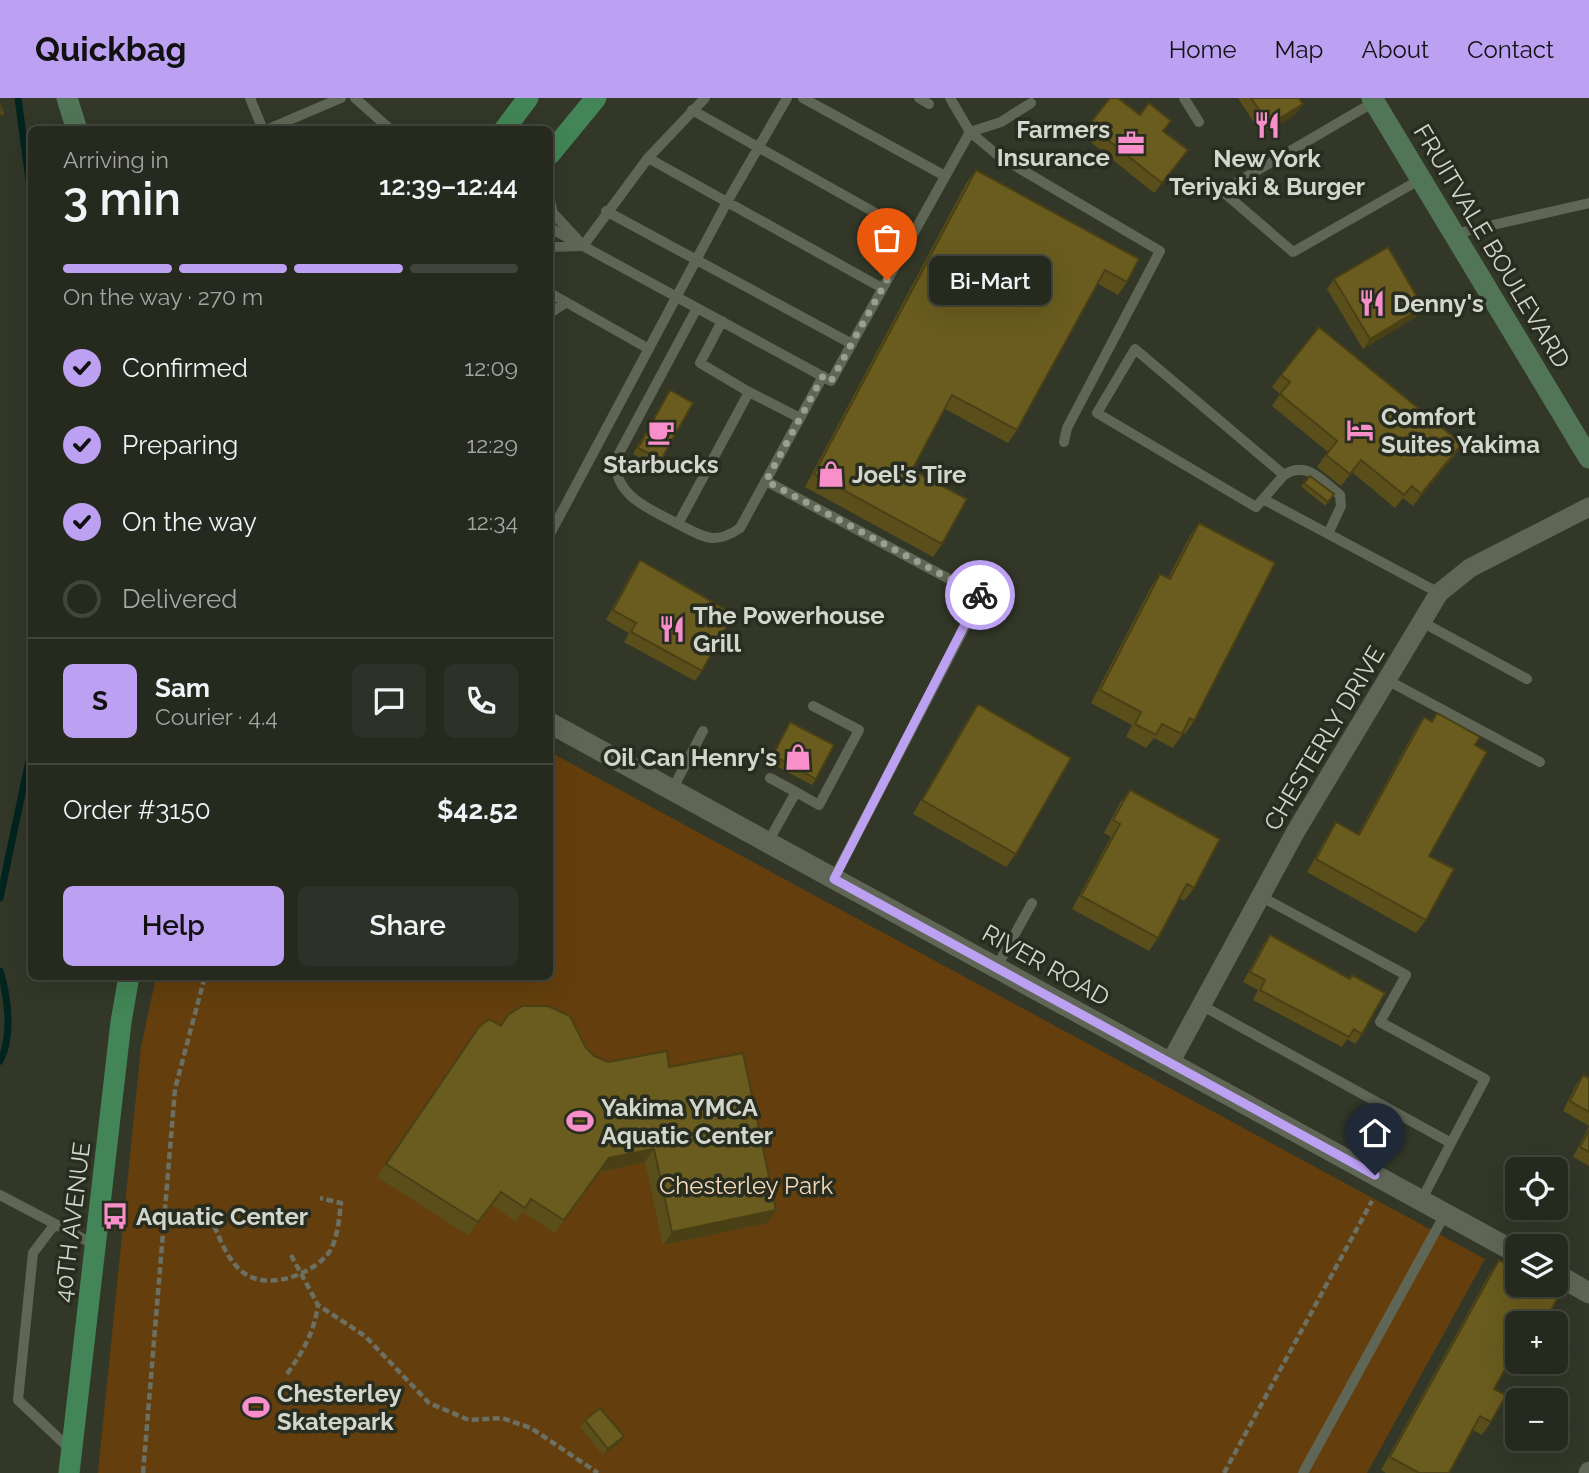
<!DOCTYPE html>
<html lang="en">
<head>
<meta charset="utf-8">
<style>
  body { margin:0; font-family:Raleway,sans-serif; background:#2e3127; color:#f1f3f6; height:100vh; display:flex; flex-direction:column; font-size:26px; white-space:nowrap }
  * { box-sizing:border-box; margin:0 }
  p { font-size:23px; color:#a4a6a4 }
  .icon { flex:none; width:38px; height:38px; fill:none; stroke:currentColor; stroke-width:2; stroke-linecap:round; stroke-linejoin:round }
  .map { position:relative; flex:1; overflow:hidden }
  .drawer { position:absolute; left:28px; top:28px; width:525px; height:854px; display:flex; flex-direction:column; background:#26291e; border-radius:10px; box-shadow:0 7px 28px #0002,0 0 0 2px #42453c }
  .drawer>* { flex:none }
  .fabs { position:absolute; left:1505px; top:1059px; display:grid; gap:14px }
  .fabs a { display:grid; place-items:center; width:63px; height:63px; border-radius:10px; background:#26291e; box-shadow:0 7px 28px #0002,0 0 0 2px #42453c; font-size:35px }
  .pin { position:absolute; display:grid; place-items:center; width:60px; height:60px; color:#fff; margin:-72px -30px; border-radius:50% 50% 50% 0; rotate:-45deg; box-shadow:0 0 7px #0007 }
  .pin .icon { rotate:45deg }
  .courier { position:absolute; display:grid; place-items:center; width:70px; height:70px; margin:-35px; border:5px solid #bca0f2; border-radius:50%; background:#fff; color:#222; box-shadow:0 2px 9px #0007 }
  .bubble { position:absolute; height:49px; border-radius:10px; background:#26291e; box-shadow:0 7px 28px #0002,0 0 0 2px #42453c; font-size:23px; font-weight:600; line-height:49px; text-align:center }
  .head em { font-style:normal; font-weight:600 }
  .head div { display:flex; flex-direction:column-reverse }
  .head { display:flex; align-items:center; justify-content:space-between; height:119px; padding:0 35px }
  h1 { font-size:46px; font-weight:600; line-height:52px }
  .bar { display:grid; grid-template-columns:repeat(4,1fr); gap:10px 7px; align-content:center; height:84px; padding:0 35px }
  .bar i { height:9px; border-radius:5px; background:#42453c }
  .bar .on { background:#bca0f2 }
  .bar p { grid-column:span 4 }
  .line { display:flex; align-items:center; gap:18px; padding:0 35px; border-top:2px solid #42453c }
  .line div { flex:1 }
  .round { display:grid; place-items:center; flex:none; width:74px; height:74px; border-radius:10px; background:#2e3127 }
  ol { padding:0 35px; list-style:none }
  li { display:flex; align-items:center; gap:21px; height:77px }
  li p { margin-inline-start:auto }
  li .icon { padding:7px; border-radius:50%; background:#bca0f2; color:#111; stroke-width:4 }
  li:last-child { color:#a4a6a4 }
  li i { width:38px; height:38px; border:4px solid #42453c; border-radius:50% }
  .primary-button { display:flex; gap:14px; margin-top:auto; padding:14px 35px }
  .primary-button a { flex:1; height:80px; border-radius:10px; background:#bca0f2; color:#111; font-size:28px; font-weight:600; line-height:80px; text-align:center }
  .primary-button a+a { background:#2e3127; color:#f1f3f6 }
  header { display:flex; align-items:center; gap:42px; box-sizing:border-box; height:98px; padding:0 35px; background:#bca0f2; color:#111 }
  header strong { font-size:33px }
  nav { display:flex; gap:38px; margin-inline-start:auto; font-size:24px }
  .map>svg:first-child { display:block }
  .green { fill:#643f0d }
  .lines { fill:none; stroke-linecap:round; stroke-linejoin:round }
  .stream { stroke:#02241f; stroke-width:7 }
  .path { stroke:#6b7063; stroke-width:4.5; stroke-dasharray:7 3.5; stroke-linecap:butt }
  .service { stroke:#606656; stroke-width:10 }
  .minor { stroke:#606656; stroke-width:19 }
  .tertiary { stroke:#606656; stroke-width:21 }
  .secondary { stroke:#517556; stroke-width:21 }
  .primary { stroke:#438556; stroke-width:21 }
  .wall { fill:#5a4f1a }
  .shaded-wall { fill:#4a4015 }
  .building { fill:#695c1e; stroke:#4a4015; stroke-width:2 }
  .done { stroke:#9b9e93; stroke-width:7; stroke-dasharray:0 12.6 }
  .route { stroke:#bca0f2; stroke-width:9 }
  .labels { text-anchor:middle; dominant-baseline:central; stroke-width:7; stroke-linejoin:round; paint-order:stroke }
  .poi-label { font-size:24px; font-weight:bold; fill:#d3d6cd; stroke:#282d1f; text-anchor:start }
  .street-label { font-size:24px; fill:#d3d6cd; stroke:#282d1f }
  .park-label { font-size:24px; fill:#f7daba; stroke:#282d1f }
</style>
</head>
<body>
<header>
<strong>Quickbag</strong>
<nav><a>Home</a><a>Map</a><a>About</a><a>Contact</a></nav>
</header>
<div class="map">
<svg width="1589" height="1375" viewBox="0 0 1589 1375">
  <rect width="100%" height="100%" fill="#323728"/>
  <!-- green -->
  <path class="green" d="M550 654 1485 1161 1367 1375H98L141 949 156 879 550 878Z"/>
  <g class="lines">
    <!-- stream -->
    <path class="stream" d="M18 0 32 104
      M0 800 32 648
      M0 873C8 898 13 939 0 963"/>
    <!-- path -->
    <path class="path" d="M163 1126 214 1127C221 1145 232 1171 251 1179 276 1190 316 1174 330 1153 338 1139 339 1120 341 1105L320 1100
      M291 1157 318 1207 365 1238 429 1305 469 1322 502 1320 531 1330 598 1375
      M287 1276C303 1253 314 1235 318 1207
      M143 1375 175 991 205 878
      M1224 1375 1372 1103"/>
    <!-- service -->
    <path class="service" d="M250 0 263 32
      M355 0 391 32
      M803 0 945 78
      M919 0 929 6
      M1184 0 1199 24
      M1374 4 1222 93 1293 154 1421 81
      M1031 5 1001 24 970 34 1000 59 1160 153 1067 330 1064 344
      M692 12 913 136
      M266 32 341 0
      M648 60 882 190
      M550 103 553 115 578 142
      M606 113 852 246
      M550 130 831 283 970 34 950 0
      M1454 136 1589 105
      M583 148 648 60 705 0
      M550 149 580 148
      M550 195 649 251
      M550 215 565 205
      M722 223 700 265 749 294 678 426C704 439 714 448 740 430L823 278
      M749 294 800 320
      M1284 377C1307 362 1322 383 1340 397L1341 408 1328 436
      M766 383 981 498 834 780
      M1263 401 1256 409 1097 315 1135 251 1284 377 1263 401 1439 495
      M678 426C650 411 613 398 616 361L697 210
      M550 436 727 104 787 0
      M1422 524 1527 581
      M1387 582 1540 664
      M770 680 796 694
      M672 692 703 633
      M768 744 796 694 819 707 859 632 813 608
      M1260 798 1406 877 1380 924 1485 981 1451 1045
      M996 870 1032 805
      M1201 907 1451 1045 1421 1103
      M0 1097 95 1147
      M55 1126 33 1155 18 1302 71 1352
      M1303 1375 1445 1116"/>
    <!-- minor -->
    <path class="minor" d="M1170 965 1296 733 1439 495 1470 470 1589 409
      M1588 1375 1589 1373"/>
    <!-- tertiary -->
    <path class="tertiary" d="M550 625 1517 1155
      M1556 1176 1589 1195"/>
    <!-- secondary -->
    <path class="secondary" d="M67 0 77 32
      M1372 0 1589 360"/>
    <!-- primary -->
    <path class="primary" d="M504 32 528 0
      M550 56 596 0
      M69 1375 121 924 129 878"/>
  </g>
  <!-- wall -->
  <path class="wall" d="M1238 0H1299L1303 6 1296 16 1262 37Z
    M1140 17 1164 33 1181 62 1154 95 1082 37 1089 27Z
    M976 72 1127 184 1118 197 1097 185 1017 332 1008 345 945 311 912 372 942 446 933 459 805 389 967 84Z
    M1334 181 1423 209 1416 219 1363 251 1327 191Z
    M1281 277 1454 358 1413 408 1403 400 1395 410 1352 374 1341 388 1317 369 1328 354 1272 308 1280 296 1272 289Z
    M670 292 661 362 656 369 633 356Z
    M1310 378 1334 396 1325 408 1301 388Z
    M1199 425 1194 623 1185 636 1183 635 1173 650 1154 640 1146 650 1126 639 1132 627 1091 605 1151 489 1160 476 1168 480 1190 438Z
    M640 462 702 573 695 583 624 544 629 535 606 522 633 472Z
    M978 606 1016 756 1006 769 913 716 969 619Z
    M1437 615 1475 647 1429 758 1426 822 1416 835 1307 774 1327 738 1336 724 1358 736 1415 632 1424 619 1431 623Z
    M790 624 816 681 812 687 768 664Z
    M1130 692 1194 790 1184 803 1180 800 1158 840 1149 853 1072 811 1111 739 1104 735 1120 705Z
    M1270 837 1362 936 1355 946 1347 941 1342 949 1253 902 1258 892 1243 884 1263 847Z
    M501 928 586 950 594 958 608 964 669 969 767 1125 663 1147 645 1064 600 1074 555 1135 522 1114 516 1124 492 1107 468 1137 377 1079 479 929Z
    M1583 977 1589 980V1028L1563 1013 1576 987Z
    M1589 1028V1068L1573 1059Z
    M1499 1162 1517 1225V1255L1515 1254 1494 1291 1491 1324 1482 1337 1473 1332 1449 1375H1386L1381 1372 1490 1175Z
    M585 1322 624 1338 619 1345 603 1357 580 1329Z"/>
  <!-- shaded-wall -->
  <path class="shaded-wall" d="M1303 6 1296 16 1262 37 1269 27Z
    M1423 209 1416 219 1363 251 1370 241Z
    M1462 346 1454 358 1413 408 1421 396Z
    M654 1051 645 1064 600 1074 555 1135 609 1060Z
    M501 1094 492 1107 468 1137 478 1124Z
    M776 1112 767 1125 663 1147 672 1134Z
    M624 1338 619 1345 603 1357 608 1351Z"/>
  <!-- building -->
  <path class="building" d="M1110 0H1118L1140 17 1149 5 1171 23 1163 33 1188 52 1162 85 1089 27Z
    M1251 0H1299L1303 6 1269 27Z
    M0 5 4 16 0 17Z
    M976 72 1139 161 1127 184 1105 172 1017 332 952 297 912 372 967 401 942 446 814 376Z
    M1388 149 1423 209 1370 241 1334 181Z
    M1319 229 1462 346 1421 396 1412 388 1404 397 1361 362 1350 376 1326 357 1337 343 1280 296 1290 284 1281 277Z
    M670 292 693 305 661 362 638 350Z
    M1310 378 1334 396 1328 404 1304 385Z
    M1199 425 1275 465 1194 623 1190 620 1182 636 1162 626 1156 637 1135 626 1141 614 1100 592 1160 476 1170 481Z
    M640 462 733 516 702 573 631 534 636 525 613 512Z
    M978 606 1071 660 1016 756 922 702Z
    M1437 615 1480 639 1475 647 1487 654 1429 758 1454 771 1426 822 1316 761 1336 724 1359 737 1424 619 1432 624Z
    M790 624 834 647 816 681 773 657Z
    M1130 692 1220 741 1194 790 1187 786 1158 840 1081 798 1120 726 1113 722Z
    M1270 837 1350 881 1352 877 1385 895 1362 936 1354 931 1349 939 1260 892 1265 882 1250 874Z
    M522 908H548L570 918 586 950 594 958 608 964 667 953 669 969 743 955 776 1112 672 1134 654 1051 609 1060 564 1122 531 1101 525 1110 501 1094 478 1124 386 1066 479 929 489 921 501 928 508 917Z
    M1583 977 1589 980V1014L1570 1003Z
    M1589 1032V1054L1580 1049Z
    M1499 1162 1517 1172V1186H1544L1560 1196 1544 1225H1517V1249L1494 1291 1506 1297 1491 1324 1480 1318 1449 1375H1419L1390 1359Z
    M600 1310 624 1338 608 1351 585 1322Z"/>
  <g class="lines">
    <!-- done -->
    <path class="done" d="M887 182 831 283 823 278 766 383 980 497"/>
    <!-- route -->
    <path class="route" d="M980 497 834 781 1375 1077"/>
  </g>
  <!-- icons -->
  <defs>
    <symbol id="restaurant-bare" viewBox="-9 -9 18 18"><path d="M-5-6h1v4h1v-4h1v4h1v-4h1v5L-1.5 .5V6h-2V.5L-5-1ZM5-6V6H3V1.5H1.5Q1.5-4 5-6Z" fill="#f98fca" stroke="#282d1f" stroke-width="2.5" paint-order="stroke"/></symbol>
    <symbol id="office-bare" viewBox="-9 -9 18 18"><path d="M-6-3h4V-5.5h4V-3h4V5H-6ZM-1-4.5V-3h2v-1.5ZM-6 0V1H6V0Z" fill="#f98fca" stroke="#282d1f" stroke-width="2.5" paint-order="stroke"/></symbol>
    <symbol id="hotel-bare" viewBox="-9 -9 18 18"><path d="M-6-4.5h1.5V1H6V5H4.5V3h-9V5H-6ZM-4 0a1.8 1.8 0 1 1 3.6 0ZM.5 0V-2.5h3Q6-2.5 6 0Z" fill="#f98fca" stroke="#282d1f" stroke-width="2.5" paint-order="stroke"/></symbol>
    <symbol id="cafe-bare" viewBox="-9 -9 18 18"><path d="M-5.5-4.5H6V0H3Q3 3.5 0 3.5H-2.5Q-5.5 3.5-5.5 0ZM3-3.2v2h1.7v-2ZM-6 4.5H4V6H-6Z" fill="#f98fca" stroke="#282d1f" stroke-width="2.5" paint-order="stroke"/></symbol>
    <symbol id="shop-bare" viewBox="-9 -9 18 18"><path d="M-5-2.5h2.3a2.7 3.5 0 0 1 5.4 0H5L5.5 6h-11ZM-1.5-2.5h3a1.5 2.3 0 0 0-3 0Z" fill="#f98fca" stroke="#282d1f" stroke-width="2.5" paint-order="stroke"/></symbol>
    <symbol id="stadium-bare" viewBox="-9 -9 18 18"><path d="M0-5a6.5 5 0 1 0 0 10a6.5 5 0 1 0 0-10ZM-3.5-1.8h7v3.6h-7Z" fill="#f98fca" stroke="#282d1f" stroke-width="2.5" paint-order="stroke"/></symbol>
    <symbol id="bus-bare" viewBox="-9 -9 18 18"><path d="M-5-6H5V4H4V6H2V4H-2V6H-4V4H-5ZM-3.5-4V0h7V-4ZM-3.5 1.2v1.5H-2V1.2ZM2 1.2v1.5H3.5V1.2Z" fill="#f98fca" stroke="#282d1f" stroke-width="2.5" paint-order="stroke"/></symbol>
  </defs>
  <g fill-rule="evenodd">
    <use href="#restaurant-bare" x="1248" y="8" width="38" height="38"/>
    <use href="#office-bare" x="1112" y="26" width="38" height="38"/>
    <use href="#restaurant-bare" x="1353" y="186" width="38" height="38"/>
    <use href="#hotel-bare" x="1341" y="313" width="38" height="38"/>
    <use href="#cafe-bare" x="642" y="315" width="38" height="38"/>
    <use href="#shop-bare" x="812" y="357" width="38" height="38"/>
    <use href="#restaurant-bare" x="653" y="512" width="38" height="38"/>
    <use href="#shop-bare" x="779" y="640" width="38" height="38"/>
    <use href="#stadium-bare" x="561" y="1004" width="38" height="38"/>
    <use href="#bus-bare" x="96" y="1099" width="38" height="38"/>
    <use href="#stadium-bare" x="237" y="1290" width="38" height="38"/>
  </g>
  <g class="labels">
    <!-- poi labels -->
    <g class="poi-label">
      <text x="1110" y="31" text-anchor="end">Farmers<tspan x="1110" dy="28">Insurance</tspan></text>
      <text x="1267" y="60" text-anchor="middle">New York<tspan x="1267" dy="28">Teriyaki &amp; Burger</tspan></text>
      <text x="1393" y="205">Denny's</text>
      <text x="1381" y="318">Comfort<tspan x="1381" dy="28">Suites Yakima</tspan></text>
      <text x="661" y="366" text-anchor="middle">Starbucks</text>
      <text x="852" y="376">Joel's Tire</text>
      <text x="693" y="517">The Powerhouse<tspan x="693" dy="28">Grill</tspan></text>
      <text x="777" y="659" text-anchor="end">Oil Can Henry's</text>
      <text x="601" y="1009">Yakima YMCA<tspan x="601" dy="28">Aquatic Center</tspan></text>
      <text x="136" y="1118">Aquatic Center</text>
      <text x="277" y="1295">Chesterley<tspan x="277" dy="28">Skatepark</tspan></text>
    </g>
    <!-- street labels -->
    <g class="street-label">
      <text transform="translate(1492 148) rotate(59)">FRUITVALE BOULEVARD</text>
      <text transform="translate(1324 640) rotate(-59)">CHESTERLY DRIVE</text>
      <text transform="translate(1046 867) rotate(29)">RIVER ROAD</text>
      <text transform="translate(72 1124) rotate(-83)">40TH AVENUE</text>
    </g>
    <!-- park labels -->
    <g class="park-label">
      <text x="746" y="1087">Chesterley Park</text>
    </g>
  </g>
</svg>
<div class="fabs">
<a><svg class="icon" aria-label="locate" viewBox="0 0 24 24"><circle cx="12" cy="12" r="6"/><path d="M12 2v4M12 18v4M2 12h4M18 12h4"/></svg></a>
<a><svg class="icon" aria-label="layers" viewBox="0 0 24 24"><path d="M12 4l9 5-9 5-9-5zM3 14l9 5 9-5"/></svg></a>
<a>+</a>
<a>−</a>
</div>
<div class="pin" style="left:887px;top:182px;background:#ea580c"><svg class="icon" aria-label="bag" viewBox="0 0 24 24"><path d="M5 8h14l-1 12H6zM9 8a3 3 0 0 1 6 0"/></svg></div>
<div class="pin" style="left:1375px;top:1077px;background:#1f2937"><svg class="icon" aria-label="home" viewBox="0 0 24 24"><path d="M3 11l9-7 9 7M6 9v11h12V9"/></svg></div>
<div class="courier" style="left:980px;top:497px"><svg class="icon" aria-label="bike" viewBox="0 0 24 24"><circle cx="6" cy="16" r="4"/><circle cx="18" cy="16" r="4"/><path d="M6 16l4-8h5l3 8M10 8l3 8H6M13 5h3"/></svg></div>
<div class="bubble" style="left:929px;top:158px;width:122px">Bi-Mart</div>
<section class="drawer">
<div class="head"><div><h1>3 min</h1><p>Arriving in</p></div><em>12:39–12:44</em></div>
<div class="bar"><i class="on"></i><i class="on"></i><i class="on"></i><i></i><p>On the way · 270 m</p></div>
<ol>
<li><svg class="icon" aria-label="check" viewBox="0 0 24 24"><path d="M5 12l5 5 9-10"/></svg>Confirmed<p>12:09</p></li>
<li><svg class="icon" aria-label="check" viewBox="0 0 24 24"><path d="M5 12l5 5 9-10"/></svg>Preparing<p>12:29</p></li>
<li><svg class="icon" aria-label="check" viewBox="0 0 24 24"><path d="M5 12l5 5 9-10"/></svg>On the way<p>12:34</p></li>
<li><i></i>Delivered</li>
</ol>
<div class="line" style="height:126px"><b class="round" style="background:#bca0f2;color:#111">S</b><div><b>Sam</b><p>Courier · 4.4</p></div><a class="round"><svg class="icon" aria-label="chat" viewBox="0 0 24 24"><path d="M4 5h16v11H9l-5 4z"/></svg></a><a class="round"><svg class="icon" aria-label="phone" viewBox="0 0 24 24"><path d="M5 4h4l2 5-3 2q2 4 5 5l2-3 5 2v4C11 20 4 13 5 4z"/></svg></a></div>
<div class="line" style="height:91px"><div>Order #3150</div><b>$42.52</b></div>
<div class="primary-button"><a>Help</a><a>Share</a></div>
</section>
</div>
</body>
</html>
